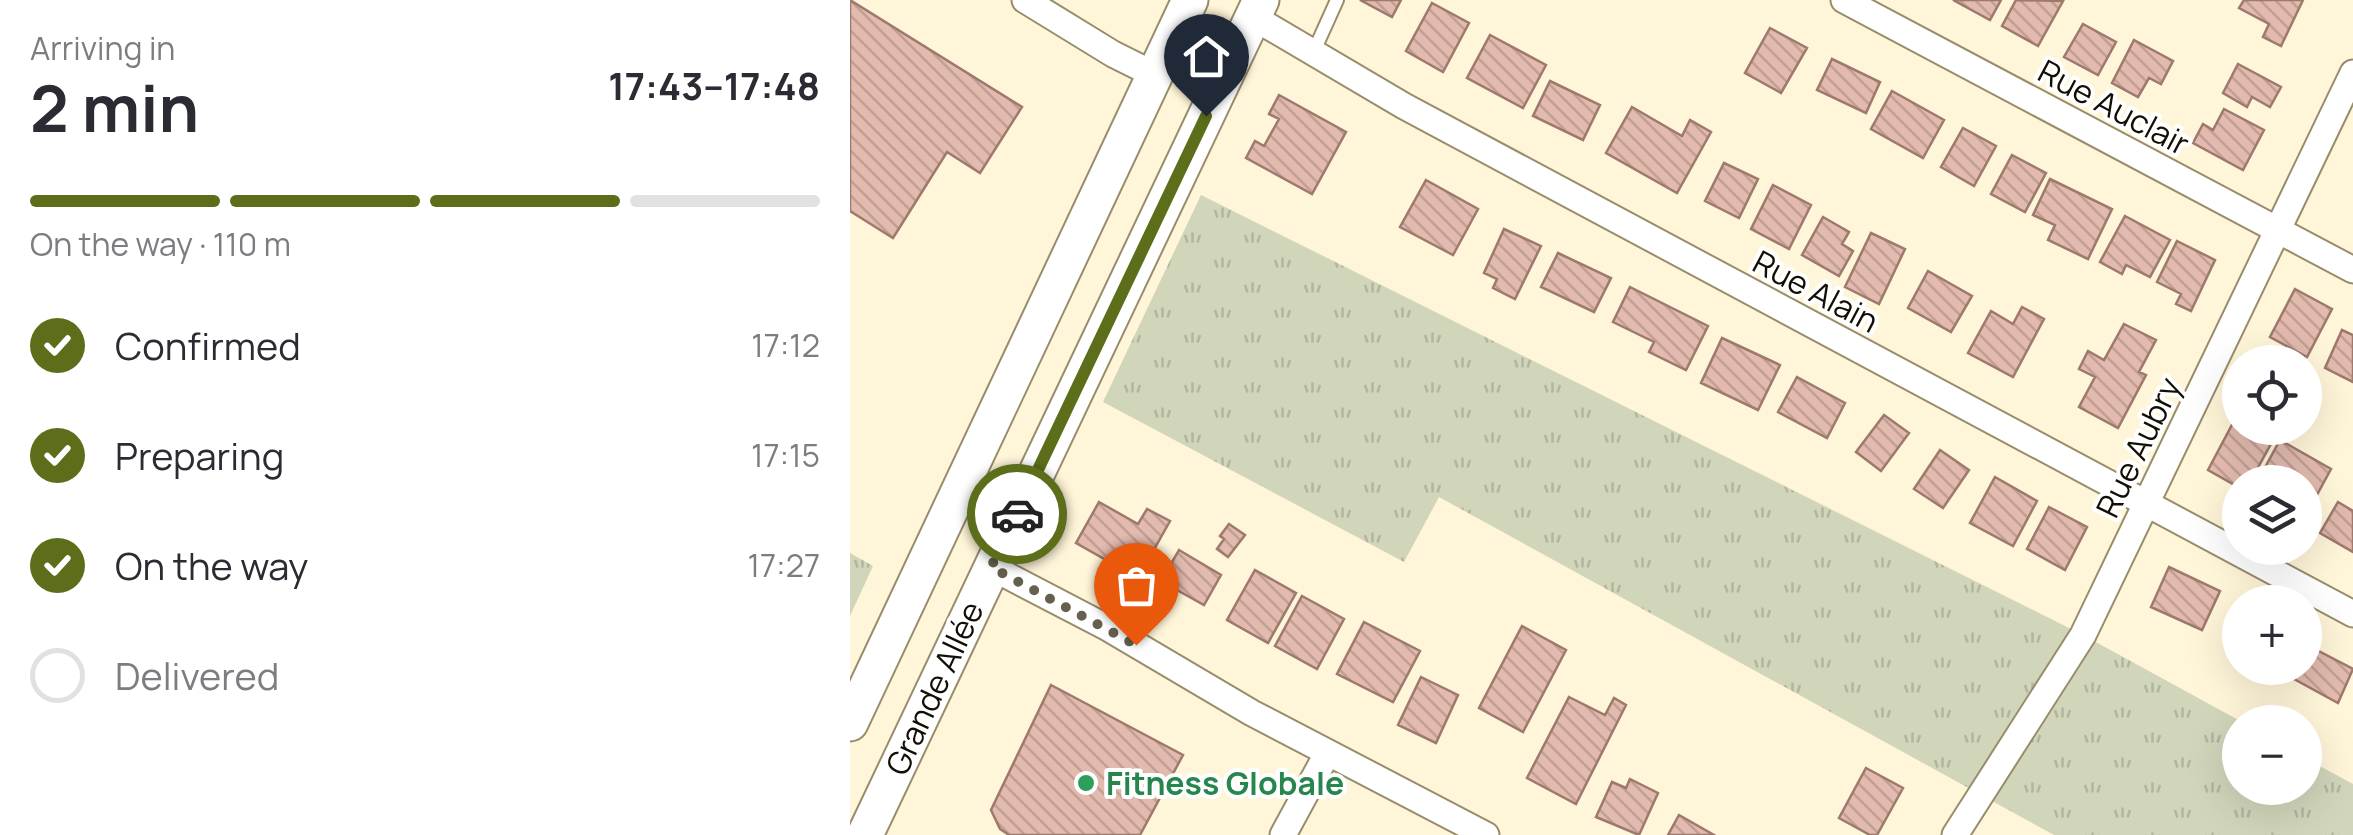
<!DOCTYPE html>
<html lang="en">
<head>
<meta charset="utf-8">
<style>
  body { margin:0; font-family:Manrope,sans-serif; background:#f2f2f3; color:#2b2b33; height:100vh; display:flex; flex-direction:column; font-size:38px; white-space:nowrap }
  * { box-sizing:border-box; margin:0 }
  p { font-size:32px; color:#7c7c81 }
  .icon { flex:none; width:55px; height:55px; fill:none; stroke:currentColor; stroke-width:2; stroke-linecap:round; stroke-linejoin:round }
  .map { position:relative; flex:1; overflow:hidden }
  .panel { display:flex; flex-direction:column; background:#fff; width:850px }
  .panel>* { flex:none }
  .controls { position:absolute; left:1372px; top:345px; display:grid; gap:20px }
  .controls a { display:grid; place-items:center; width:100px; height:100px; border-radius:50%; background:#fff; box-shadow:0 10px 40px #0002; font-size:50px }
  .pin { position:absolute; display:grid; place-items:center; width:85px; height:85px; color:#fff; margin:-102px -42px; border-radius:50% 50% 50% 0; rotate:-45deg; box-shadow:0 0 10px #0007 }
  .pin .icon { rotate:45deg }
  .courier { position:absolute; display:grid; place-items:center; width:100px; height:100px; margin:-50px; border:8px solid #5c6e1a; border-radius:50%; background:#fff; color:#222; box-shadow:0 2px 12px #0007 }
  .overview em { font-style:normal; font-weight:700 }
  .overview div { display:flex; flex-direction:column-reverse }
  .overview { display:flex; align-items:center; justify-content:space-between; height:170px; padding:0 30px }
  h1 { font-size:65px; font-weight:700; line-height:75px }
  .bar { display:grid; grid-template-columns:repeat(4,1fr); gap:15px 10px; align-content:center; height:120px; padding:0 30px }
  .bar i { height:12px; border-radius:8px; background:#e1e1e2 }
  .bar .active { background:#5c6e1a }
  .bar p { grid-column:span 4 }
  ol { padding:0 30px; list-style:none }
  li { display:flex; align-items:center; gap:30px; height:110px }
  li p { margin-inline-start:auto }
  li .icon { padding:10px; border-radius:50%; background:#5c6e1a; color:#fff; stroke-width:4 }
  li:last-child { color:#7c7c81 }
  li i { width:55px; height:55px; border:5px solid #e1e1e2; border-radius:50% }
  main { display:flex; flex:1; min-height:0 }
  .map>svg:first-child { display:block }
  .grass { fill:url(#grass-tufts) }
  .building { fill:url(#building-back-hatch); stroke:#9e796e; stroke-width:2.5 }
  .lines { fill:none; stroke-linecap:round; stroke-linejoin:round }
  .lane-casing { stroke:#988d6b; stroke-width:16 }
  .street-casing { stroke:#988d6b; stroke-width:29 }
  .secondary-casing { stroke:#988d6b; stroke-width:39 }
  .lane { stroke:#fff; stroke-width:12 }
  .street { stroke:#fff; stroke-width:25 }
  .secondary { stroke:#fff; stroke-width:35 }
  .done { stroke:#665f4e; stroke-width:10; stroke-dasharray:0 18 }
  .route { stroke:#5c6e1a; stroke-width:12 }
  .leisure-dot { fill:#2e9e5b; stroke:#fff; stroke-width:4 }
  .labels { text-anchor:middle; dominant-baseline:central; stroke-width:8; stroke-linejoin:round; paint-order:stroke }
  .street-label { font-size:32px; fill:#130e03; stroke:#fff }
  .leisure-label { font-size:32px; font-weight:bold; fill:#27864d; stroke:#fff; text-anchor:start }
</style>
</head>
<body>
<main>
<section class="panel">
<div class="overview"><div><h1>2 min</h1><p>Arriving in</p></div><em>17:43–17:48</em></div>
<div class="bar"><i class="active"></i><i class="active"></i><i class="active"></i><i></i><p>On the way · 110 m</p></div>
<ol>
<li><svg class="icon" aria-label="check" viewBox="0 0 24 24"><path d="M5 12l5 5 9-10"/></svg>Confirmed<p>17:12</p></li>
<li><svg class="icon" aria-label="check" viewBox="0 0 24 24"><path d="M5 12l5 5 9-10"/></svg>Preparing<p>17:15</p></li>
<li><svg class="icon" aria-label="check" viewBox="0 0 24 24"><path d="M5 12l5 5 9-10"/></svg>On the way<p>17:27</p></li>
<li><i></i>Delivered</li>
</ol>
</section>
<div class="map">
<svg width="1503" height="835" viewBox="0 0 1503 835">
  <defs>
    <pattern id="grass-tufts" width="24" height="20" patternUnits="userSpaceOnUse" patternTransform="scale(2.5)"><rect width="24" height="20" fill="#d1d5ba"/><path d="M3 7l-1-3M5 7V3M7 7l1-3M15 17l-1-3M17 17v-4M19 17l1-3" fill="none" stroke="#b3b69e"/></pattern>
    <pattern id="building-back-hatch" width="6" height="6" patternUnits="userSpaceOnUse" patternTransform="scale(2.5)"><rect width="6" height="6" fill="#e2baae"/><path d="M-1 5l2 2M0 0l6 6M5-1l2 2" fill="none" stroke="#c19f94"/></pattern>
  </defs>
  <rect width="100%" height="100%" fill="#fff5d8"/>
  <!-- grass -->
  <path class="grass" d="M351 195 1233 635 1392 722 1390 788H1455V758L1503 784V835H1204L589 497 554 562 253 402Z
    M0 553 23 566 0 616Z"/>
  <!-- building -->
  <path class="building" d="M0 0 172 107 130 173 97 152 43 238 0 211Z
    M510 0H551L542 17Z
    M1103 0H1151L1140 20Z
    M1166 0 1213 1 1188 46 1152 26Z
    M1394 0H1453L1431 46 1413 37 1419 24 1389 8Z
    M582 3 619 23 593 72 556 51Z
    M1233 24 1266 42 1248 75 1214 57Z
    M920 28 957 48 931 93 895 73Z
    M640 35 696 65 673 108 617 78Z
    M1284 40 1323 61 1311 84 1299 78 1288 97 1262 83Z
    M982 59 1030 82 1016 113 967 90Z
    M1388 64 1431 87 1420 107 1402 97 1397 107 1373 93Z
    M700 81 750 105 733 140 683 116Z
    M1042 91 1094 120 1073 158 1021 129Z
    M429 95 496 132 462 194 396 158 405 141 414 146 429 119 419 114Z
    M782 107 832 136 840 120 861 132 827 193 756 153Z
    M1374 109 1414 130 1393 170 1343 143 1353 124 1363 130Z
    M1113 128 1146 146 1124 186 1091 167Z
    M1162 155 1196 173 1175 212 1141 194Z
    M874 163 908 179 889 218 855 201Z
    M1200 179 1262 209 1238 259 1198 240 1205 225 1183 215Z
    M576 180 628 209 603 255 550 227Z
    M923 185 961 205 939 249 901 229Z
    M1275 216 1320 240 1300 277 1276 265 1272 274 1250 262Z
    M973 217 999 232 992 244 1003 251 989 276 952 255Z
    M654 229 691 246 665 299 643 288 647 279 634 273Z
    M1021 233 1055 249 1029 304 995 287Z
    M1327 241 1365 260 1341 311 1326 304 1331 294 1307 282Z
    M708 253 761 278 744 312 691 287Z
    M1078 271 1122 296 1101 332 1058 308Z
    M780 287 858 326 836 370 799 352 804 342 763 322Z
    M1445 289 1482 309 1457 357 1420 337Z
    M1172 307 1194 319 1163 377 1118 353 1141 311 1163 324Z
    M1274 324 1306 340 1289 372 1296 375 1268 428 1229 407 1245 377 1229 369 1238 351 1254 360Z
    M1492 330 1503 335V382L1475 368Z
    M872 338 930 365 908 410 851 383Z
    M947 377 995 403 977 438 928 412Z
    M1034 415 1059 433 1031 471 1006 452Z
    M1384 421 1390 428 1422 442 1400 482H1390V488L1358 470Z
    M1430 440 1481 469 1455 517V482H1407Z
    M1090 450 1119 470 1093 508 1064 489Z
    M1145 477 1187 501 1163 546 1120 523Z
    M249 502 288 524 297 509 320 521 288 578 226 543Z
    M1488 502 1503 511V552L1470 533Z
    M1199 507 1237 527 1215 570 1177 549Z
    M379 524 395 535 378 557 367 549 374 539 370 536Z
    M329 550 371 575 354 605 311 581Z
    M1319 567 1370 591 1352 630 1301 607Z
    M405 570 446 593 418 643 377 620Z
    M452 596 494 619 467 669 425 646Z
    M1390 621V651L1377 644Z
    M514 622 570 651 543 702 487 674Z
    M672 626 716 650 673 732 629 708Z
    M1461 647 1503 669 1488 703 1444 679 1450 668H1455V658Z
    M571 677 608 695 586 743 548 725Z
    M201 685 333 755 290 835H159L150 829 141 810Z
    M719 697 755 715 764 698 776 705 726 804 677 778Z
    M1016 768 1053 788 1027 835H1020L989 818Z
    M780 779 808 793 789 835 746 817 762 782 776 788Z
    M829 815 864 835H818Z"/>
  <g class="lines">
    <defs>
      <path id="lane" d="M464 51 487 0"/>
      <path id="street" d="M175 0 263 54 305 75
        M994 0 1503 270
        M403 17 554 106 1503 614
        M141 567 258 628 402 713 636 835
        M433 835 477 754
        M1105 835 1233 635 1503 73"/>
      <path id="secondary" d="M0 723 340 0
        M15 835 411 0"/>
    </defs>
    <!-- lane casing -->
    <use href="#lane" class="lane-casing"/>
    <!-- street casing -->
    <use href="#street" class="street-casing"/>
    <!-- secondary casing -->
    <use href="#secondary" class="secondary-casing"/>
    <!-- lane -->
    <use href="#lane" class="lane"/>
    <!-- street -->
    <use href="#street" class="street"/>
    <!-- secondary -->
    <use href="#secondary" class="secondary"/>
  </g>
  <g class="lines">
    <!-- done -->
    <path class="done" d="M167 514 141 567 286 645"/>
    <!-- route -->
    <path class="route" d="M167 514 356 116"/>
  </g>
  <!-- markers -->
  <circle class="leisure-dot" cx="236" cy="783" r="10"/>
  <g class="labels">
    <!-- street labels -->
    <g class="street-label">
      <text transform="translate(1264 107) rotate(28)">Rue Auclair</text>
      <text transform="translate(966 291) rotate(28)">Rue Alain</text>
      <text transform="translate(1288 447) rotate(-64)">Rue Aubry</text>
      <text transform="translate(84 688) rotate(-65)">Grande Allée</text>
    </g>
    <!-- leisure labels -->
    <g class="leisure-label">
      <text x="256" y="783">Fitness Globale</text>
    </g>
  </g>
</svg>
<div class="controls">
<a><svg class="icon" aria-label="locate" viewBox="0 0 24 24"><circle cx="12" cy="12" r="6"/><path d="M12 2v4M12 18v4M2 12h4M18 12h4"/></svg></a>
<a><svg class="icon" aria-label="layers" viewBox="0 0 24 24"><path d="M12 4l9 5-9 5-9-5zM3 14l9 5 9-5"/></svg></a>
<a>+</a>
<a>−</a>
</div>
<div class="pin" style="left:286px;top:645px;background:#ea580c"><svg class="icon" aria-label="bag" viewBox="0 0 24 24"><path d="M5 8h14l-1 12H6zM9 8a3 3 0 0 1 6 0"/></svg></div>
<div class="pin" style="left:356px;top:116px;background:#1f2937"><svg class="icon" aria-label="home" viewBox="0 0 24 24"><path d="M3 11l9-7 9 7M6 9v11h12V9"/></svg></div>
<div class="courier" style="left:167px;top:514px"><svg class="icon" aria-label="car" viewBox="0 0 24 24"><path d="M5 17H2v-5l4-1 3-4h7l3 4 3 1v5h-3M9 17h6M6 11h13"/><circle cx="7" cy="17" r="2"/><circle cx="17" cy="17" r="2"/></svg></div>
</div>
</main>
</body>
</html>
